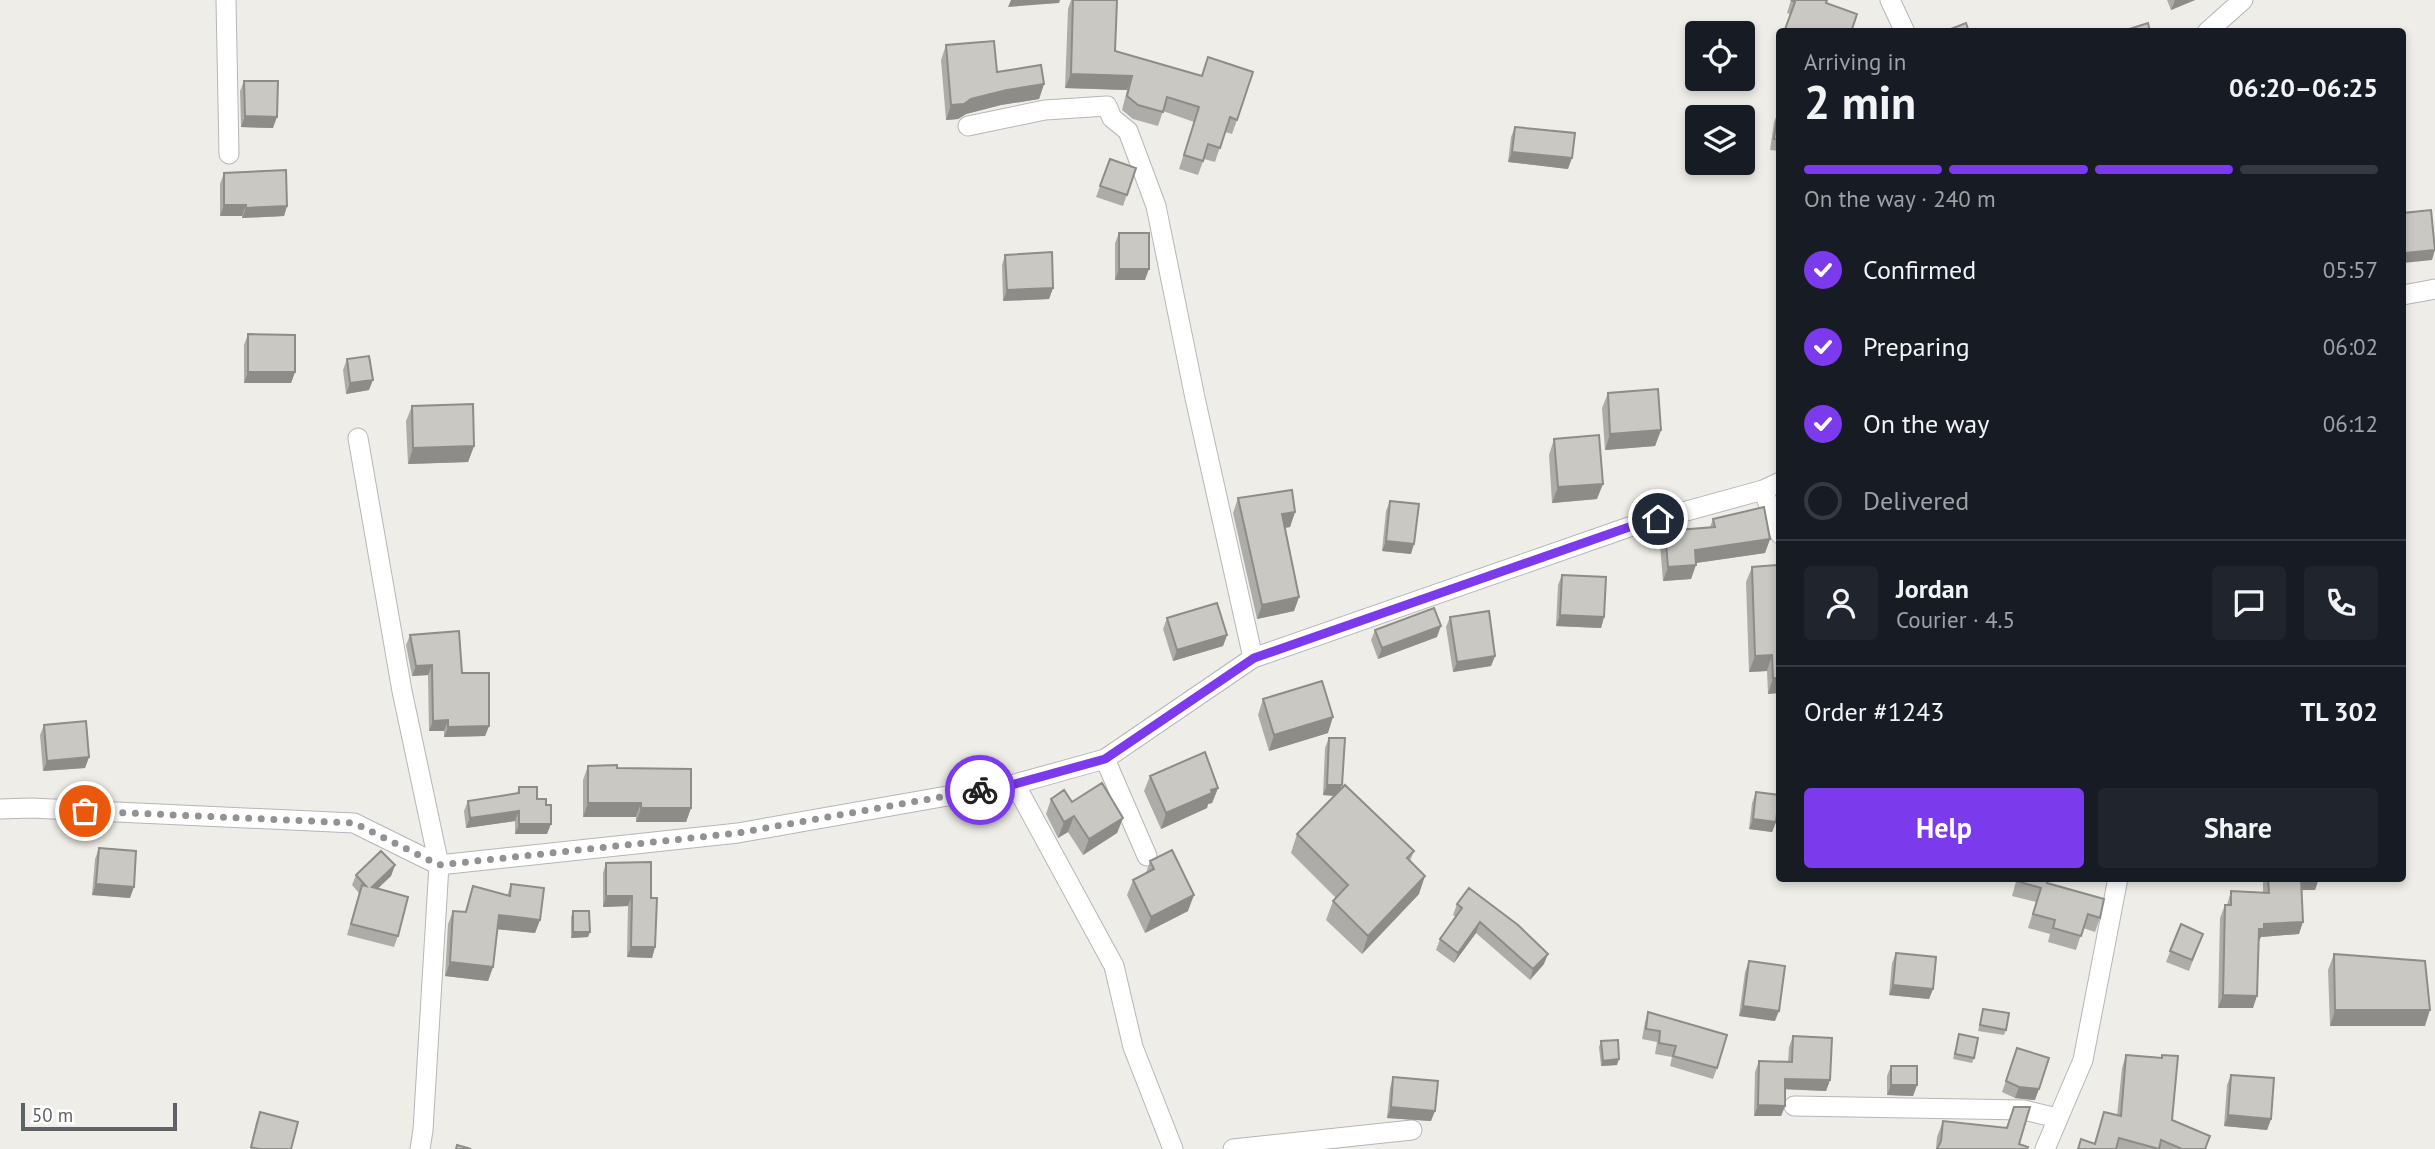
<!DOCTYPE html>
<html lang="en">
<head>
<meta charset="utf-8">
<style>
  body { margin:0; font-family:"PT Sans",sans-serif; background:#20242c; color:#f1f3f6; height:100vh; display:flex; flex-direction:column; font-size:26px; white-space:nowrap }
  * { box-sizing:border-box; margin:0 }
  p { font-size:23px; color:#9ea1a6 }
  .icon { flex:none; width:38px; height:38px; fill:none; stroke:currentColor; stroke-width:2; stroke-linecap:round; stroke-linejoin:round }
  .map { position:relative; flex:1; overflow:hidden }
  .details { position:absolute; left:1776px; top:28px; width:630px; height:854px; display:flex; flex-direction:column; background:#171b24; border-radius:7px; box-shadow:0 4px 10px #0003 }
  .details>* { flex:none }
  .buttons { position:absolute; left:1685px; top:21px; display:grid; gap:14px }
  .buttons a { display:grid; place-items:center; width:70px; height:70px; border-radius:7px; background:#171b24; box-shadow:0 4px 10px #0003; font-size:35px }
  .scale { position:absolute; left:21px; bottom:18px; width:156px; box-sizing:border-box; padding-left:7px; border:4px solid #5e6165; border-top:0; font-size:19px; line-height:24px; white-space:nowrap; color:#5e6165; -webkit-text-stroke:5px #fff; paint-order:stroke }
  .pin { position:absolute; display:grid; place-items:center; width:60px; height:60px; color:#fff; margin:-30px; border:4px solid #fff; border-radius:50%; box-shadow:0 2px 7px #0007 }
  .courier { position:absolute; display:grid; place-items:center; width:70px; height:70px; margin:-35px; border:5px solid #7c3aed; border-radius:50%; background:#fff; color:#222; box-shadow:0 2px 9px #0007 }
  .head em { font-style:normal; font-weight:600 }
  .head div { display:flex; flex-direction:column-reverse }
  .head { display:flex; align-items:center; justify-content:space-between; height:119px; padding:0 28px }
  h1 { font-size:46px; font-weight:600; line-height:52px }
  .bar { display:grid; grid-template-columns:repeat(4,1fr); gap:10px 7px; align-content:center; height:84px; padding:0 28px }
  .bar i { height:9px; border-radius:5px; background:#363941 }
  .bar .selected { background:#7c3aed }
  .bar p { grid-column:span 4 }
  .line { display:flex; align-items:center; gap:18px; padding:0 28px; border-top:2px solid #363941 }
  .line div { flex:1 }
  .round { display:grid; place-items:center; flex:none; width:74px; height:74px; border-radius:7px; background:#20242c }
  ol { padding:0 28px; list-style:none }
  li { display:flex; align-items:center; gap:21px; height:77px }
  li p { margin-inline-start:auto }
  li .icon { padding:7px; border-radius:50%; background:#7c3aed; color:#fff; stroke-width:4 }
  li:last-child { color:#9ea1a6 }
  li i { width:38px; height:38px; border:4px solid #363941; border-radius:50% }
  .cta { display:flex; gap:14px; margin-top:auto; padding:14px 28px }
  .cta a { flex:1; height:80px; border-radius:7px; background:#7c3aed; color:#fff; font-size:28px; font-weight:600; line-height:80px; text-align:center }
  .cta a+a { background:#20242c; color:#f1f3f6 }
  .map>svg:first-child { display:block }
  .lines { fill:none; stroke-linecap:round; stroke-linejoin:round }
  .street-casing { stroke:#b4b6ba; stroke-width:21 }
  .street { stroke:#fff; stroke-width:19 }
  .wall { fill:#aeaca8 }
  .shaded-wall { fill:#8d8c88 }
  .building { fill:#cac8c3; stroke:#8d8c88; stroke-width:2 }
  .done { stroke:#919292; stroke-width:7; stroke-dasharray:0 12.6 }
  .route { stroke:#7c3aed; stroke-width:9 }
</style>
</head>
<body>
<div class="map">
<svg width="2435" height="1149" viewBox="0 0 2435 1149">
  <rect width="100%" height="100%" fill="#efede7"/>
  <g class="lines">
    <defs>
      <path id="street" d="M226 0 229 154
        M1890 0 1905 32
        M2207 32 2243 0
        M968 126 1045 110 1107 106 1112 118 1128 131 1156 206 1195 398 1253 658
        M2403 295 2435 289
        M358 438 402 691 439 865 423 1130 420 1149
        M1763 490 1780 534
        M1105 759 1147 856
        M1015 784 1114 966 1133 1047 1173 1149
        M0 809 31 808 354 823 439 865 738 833 1015 784 1105 759 1253 658 1632 526 1763 490 1780 482
        M1794 1106 2024 1110 2057 1118
        M1233 1149 1412 1130
        M2045 1149 2083 1060 2118 878"/>
    </defs>
    <!-- street casing -->
    <use href="#street" class="street-casing"/>
    <!-- street -->
    <use href="#street" class="street"/>
  </g>
  <!-- wall -->
  <path class="wall" d="M1071 0H1117L1115 51 1202 76 1208 57 1237 120 1232 134 1225 132 1215 162 1204 159 1198 175 1179 169 1194 122 1163 111 1158 126 1133 119 1122 110 1127 90 1065 88 1068 9Z
    M1791 0H1827L1790 14 1787 13Z
    M2167 0H2195L2171 10Z
    M1780 42V54L1776 53Z
    M946 45 997 72 1044 84 1039 99 1001 105 966 114 958 119 946 120 941 60Z
    M244 81 273 128 241 127 240 91Z
    M1780 111V151L1770 150 1774 122 1778 112Z
    M1515 127 1568 169 1508 162 1511 137Z
    M1110 159 1136 168 1123 206 1096 197Z
    M224 173 287 206 284 216 242 218V216H220V184Z
    M1119 233 1145 280H1115V243Z
    M1005 255 1053 288 1049 299 1003 301 1002 265Z
    M248 334 295 372 291 383H244V345Z
    M347 359 369 390 346 394 343 370Z
    M1608 393 1661 430 1655 446 1605 450 1602 408Z
    M412 406 474 446 468 462 408 464 406 421Z
    M1554 439 1597 499 1552 503 1549 455Z
    M1238 498 1295 512 1290 527 1284 528 1299 597 1294 611 1257 619 1233 513Z
    M1390 501 1411 554 1382 551 1386 511Z
    M1713 519 1770 539 1765 553 1696 563 1691 579 1663 581 1660 545 1665 531 1710 527Z
    M1752 567 1780 578V709L1778 693 1768 694 1767 671 1749 672 1746 582Z
    M1562 575 1604 617 1601 628 1556 626 1558 585Z
    M1450 617 1495 656 1491 666 1453 672 1446 627Z
    M1167 618 1227 635 1223 646 1173 661 1163 629Z
    M1375 630 1437 637 1378 659 1371 640Z
    M410 635 462 673 489 726 485 736 444 737V731H429L428 675 412 676 406 645Z
    M1263 699 1328 733 1269 751 1258 715Z
    M44 725 89 757 85 768 43 771 40 735Z
    M1329 738 1341 789 1414 851 1410 861 1419 894 1362 954 1326 920 1333 901 1336 898 1291 853 1297 834 1334 796 1323 795 1325 748Z
    M588 766 617 768 691 808 686 822H636V817H583V780Z
    M1150 776 1218 788 1212 803 1208 804 1207 808 1161 829 1144 791Z
    M519 787 537 799 547 834H515V821L466 828 464 811 468 801 517 793Z
    M1756 792 1776 822 1772 832 1749 829 1752 803Z
    M1051 799 1072 802 1123 818 1117 833 1083 855 1068 832 1058 838 1046 814Z
    M99 848 130 898 92 895 95 859Z
    M1150 861 1188 911 1145 933 1127 895 1133 880 1146 873Z
    M606 863 651 898 655 947 652 958 627 957 628 906 603 907V873Z
    M395 865 391 876 377 889 398 936 394 947 347 935 359 893 352 885 356 875Z
    M2017 878H2049L2047 883 2100 918 2095 932 2083 928 2076 950 2048 942 2050 934 2028 928 2036 902 2012 896Z
    M2263 878H2319L2315 890H2301L2299 934 2261 937 2258 941 2253 1008H2218L2220 918 2225 905H2227L2231 891 2263 893Z
    M511 884 540 920 535 933 498 929 493 967 488 981 445 976 448 924 453 911 465 912 473 886 507 896Z
    M1457 904 1544 964 1530 980 1476 933 1454 963 1436 950 1440 939 1456 917 1453 915Z
    M573 911 588 937 571 938V917Z
    M2181 924 2203 934 2189 971 2166 962Z
    M1896 953 1933 989 1929 999 1889 995 1892 963Z
    M2334 954 2425 1026H2330L2328 970Z
    M1749 961 1775 1021 1739 1016 1745 972Z
    M1983 1009 2006 1030 2004 1035 1978 1031Z
    M1648 1012 1717 1068 1713 1079 1670 1066 1672 1057 1655 1054 1657 1042 1642 1039 1645 1022Z
    M1959 1034 1974 1058 1972 1063 1953 1059Z
    M1793 1036 1830 1080 1826 1091 1785 1089V1106L1781 1116H1754L1755 1072 1759 1061 1788 1062 1789 1047Z
    M1601 1041 1617 1065 1601 1066 1599 1047Z
    M2017 1048 2035 1100 2015 1098 2002 1092Z
    M2126 1055 2161 1058 2162 1055 2172 1120 2210 1136 2205 1149H2078L2094 1143 2104 1112 2117 1116 2122 1068Z
    M1891 1066 1917 1085 1913 1096 1887 1095V1076Z
    M2231 1075 2271 1119 2267 1130 2224 1126 2227 1085Z
    M1393 1077 1431 1121 1387 1118 1390 1088Z
    M2014 1107 2019 1144 2027 1149H1936L1937 1137 1943 1121 2006 1128Z
    M260 1112 291 1149H250L256 1123Z"/>
  <!-- shaded-wall -->
  <path class="shaded-wall" d="M1011 0H1060L1059 3 1008 7Z
    M2175 0H2195L2171 10Z
    M1071 74 1132 76 1127 90 1065 88Z
    M1044 84 1039 99 1001 105 966 114 958 119 946 120 951 105 1007 90Z
    M245 116 277 117 273 128 241 127Z
    M1512 152 1572 158 1568 169 1508 162Z
    M224 205H246L242 216H220Z
    M287 206 284 216 242 218 246 208Z
    M2435 250 2432 260 2403 263V259L2405 253Z
    M1119 269H1149L1145 280H1115Z
    M1053 288 1049 299 1003 301 1007 290Z
    M248 372H295L291 383H244Z
    M373 380 369 390 346 394 350 383Z
    M1661 430 1655 446 1605 450 1610 434Z
    M474 446 468 462 408 464 413 448Z
    M1603 484 1597 499 1552 503 1558 487Z
    M1295 512 1290 527 1277 529 1282 514Z
    M1770 539 1765 553 1689 564 1695 550Z
    M1386 541 1414 544 1411 554 1382 551Z
    M1696 565 1691 579 1663 581 1668 567Z
    M1299 597 1294 611 1257 619 1262 605Z
    M1560 615 1604 617 1601 628 1556 626Z
    M1441 626 1437 637 1378 659 1382 648Z
    M1227 635 1223 646 1173 661 1177 650Z
    M1772 655 1767 671 1749 672 1755 656Z
    M1495 656 1491 666 1453 672 1457 662Z
    M432 665 428 675 412 676 416 666Z
    M1773 678H1780V689L1778 693 1768 694Z
    M1333 717 1328 733 1269 751 1274 735Z
    M448 720 444 731H429L433 721Z
    M489 726 485 736 444 737 448 727Z
    M89 757 85 768 43 771 47 761Z
    M1327 785H1342L1339 796 1323 795Z
    M1218 788 1212 803 1208 804 1207 808 1161 829 1166 813 1211 790Z
    M588 803H641L636 817H583Z
    M641 808H691L686 822H636Z
    M519 811 515 821 466 828 470 818Z
    M1074 816 1068 832 1058 838 1064 822Z
    M1123 818 1117 833 1083 855 1089 839Z
    M1753 819 1776 822 1772 832 1749 829Z
    M519 824H551L547 834H515Z
    M395 865 391 876 368 898 372 887Z
    M1425 876 1419 894 1362 954 1368 936Z
    M2300 878H2319L2315 890H2296Z
    M96 884 134 887 130 898 92 895Z
    M1194 895 1188 911 1145 933 1151 917Z
    M606 896H632L628 906 603 907Z
    M499 915 540 920 535 933 494 929Z
    M1480 922 1476 933 1454 963 1458 953Z
    M2303 922 2299 934 2261 937 2259 941H2254L2259 929 2264 924Z
    M573 932H590L588 937 571 938Z
    M631 947H655L652 958 627 957Z
    M1548 954 1544 964 1530 980 1533 969Z
    M450 962 493 967 488 981 445 976Z
    M1893 985 1933 989 1929 999 1889 995Z
    M2223 995 2257 996 2253 1008H2218Z
    M1743 1006 1779 1011 1775 1021 1739 1016Z
    M2335 1010H2430L2425 1026H2330Z
    M1619 1059 1617 1065 1601 1066 1603 1061Z
    M1785 1079 1830 1080 1826 1091 1781 1089Z
    M1891 1085H1917L1913 1096 1887 1095Z
    M2019 1087 2039 1089 2035 1100 2015 1098Z
    M1758 1105 1785 1106 1781 1116H1754Z
    M1391 1107 1435 1111 1431 1121 1387 1118Z
    M2228 1115 2271 1119 2267 1130 2224 1126Z"/>
  <!-- building -->
  <path class="building" d="M1073 0H1117L1115 51 1202 76 1208 57 1253 72 1237 120 1230 117 1220 148 1208 144 1203 161 1184 155 1199 107 1167 97 1163 112 1138 105 1127 96 1132 76 1071 74Z
    M1791 0H1827L1826 3 1857 14 1851 32H1784L1795 2Z
    M1966 23 1969 32H1943Z
    M2148 23 2150 32H2120Z
    M994 41 997 72 1041 65 1044 84 1007 90 971 99 964 104 951 105 946 45Z
    M244 81H278L277 117 245 116Z
    M1780 111V140L1774 139 1778 112Z
    M1515 127 1575 133 1572 158 1512 152Z
    M1110 159 1136 168 1127 195 1100 186Z
    M286 170 287 206 246 208V205H224V173Z
    M2431 210 2435 250 2405 253 2403 244V213Z
    M1119 233H1149V269H1119Z
    M1052 252 1053 288 1007 290 1005 255Z
    M248 334 295 335V372H248Z
    M369 356 373 380 350 383 347 359Z
    M1658 389 1661 430 1610 434 1608 393Z
    M473 404 474 446 413 448 412 406Z
    M1599 435 1603 484 1558 487 1554 439Z
    M1292 490 1295 512 1282 514 1299 597 1262 605 1238 498Z
    M1390 501 1419 504 1414 544 1386 541Z
    M1764 507 1770 539 1695 550 1696 565 1668 567 1665 531 1715 527 1713 519Z
    M1777 565 1780 578V678H1773L1772 655 1755 656 1752 567Z
    M1562 575 1606 577 1604 617 1560 615Z
    M1217 603 1227 635 1177 650 1167 618Z
    M1434 608 1441 626 1382 648 1375 630Z
    M1489 611 1495 656 1457 662 1450 617Z
    M459 631 462 673H489V726L448 727V720L433 721 432 665 416 666 410 635Z
    M1322 681 1333 717 1274 735 1263 699Z
    M86 721 89 757 47 761 44 725Z
    M1329 738H1345L1342 785H1327Z
    M1205 752 1218 788 1211 790 1212 793 1166 813 1150 776Z
    M617 765V768L691 769V808H641V803H588V766Z
    M1102 783 1123 818 1089 839 1074 816 1064 822 1051 799 1064 790 1072 802Z
    M1345 785 1414 851 1407 858 1425 876 1368 936 1333 901 1348 885 1297 834Z
    M519 787H537V799H546V805H551V824H519V811L470 818 468 801 519 793Z
    M1756 792 1779 795 1776 822 1753 819Z
    M99 848 136 851 134 887 96 884Z
    M1172 850 1194 895 1151 917 1133 880 1154 869 1150 861Z
    M381 851 395 865 372 887 408 897 398 936 351 924 362 885 366 886 356 875Z
    M651 862V898H657L655 947H631L632 896H606V863Z
    M2018 878H2049L2047 883 2104 899 2100 918 2088 914 2081 936 2053 928 2055 920 2033 914 2041 888 2017 881Z
    M2268 878H2301L2303 922 2264 924V929H2259L2257 996 2223 995 2225 905H2231V891L2269 893Z
    M511 884 544 888 540 920 499 915 493 967 450 962 453 911 466 912 473 886 510 896Z
    M1469 888 1518 925 1548 954 1533 969 1480 922 1458 953 1440 939 1462 908 1457 904Z
    M573 911H589L590 932H573Z
    M2181 924 2203 934 2192 960 2170 951Z
    M1896 953 1936 957 1933 989 1893 985Z
    M2334 954 2425 961 2430 1010H2335Z
    M1749 961 1785 966 1779 1011 1743 1006Z
    M1983 1009 2009 1013 2006 1030 1980 1025Z
    M1648 1012 1727 1035 1717 1068 1673 1056 1676 1046 1659 1043 1660 1031 1646 1029Z
    M1959 1034 1978 1038 1974 1058 1955 1054Z
    M1793 1036 1832 1038 1830 1080 1785 1079V1106L1758 1105 1759 1061 1792 1062Z
    M1618 1040 1619 1059 1603 1061 1601 1041Z
    M2017 1048 2049 1058 2039 1089 2019 1087 2006 1081Z
    M2126 1055 2162 1058V1055L2178 1056 2172 1120 2210 1136 2205 1149H2182L2161 1140 2159 1149 2119 1138 2116 1149H2078L2081 1139 2095 1144 2104 1112 2121 1116Z
    M1891 1066H1917V1085H1891Z
    M2231 1075 2274 1078 2271 1119 2228 1115Z
    M1393 1077 1438 1081 1435 1111 1391 1107Z
    M2014 1107H2030L2019 1144 2028 1147 2027 1149H1937L1941 1141 1943 1121 2007 1128Z
    M260 1112 298 1122 291 1149H258L251 1147Z
    M457 1145 471 1149H456Z"/>
  <g class="lines">
    <!-- done -->
    <path class="done" d="M85 811 354 823 439 865 738 833 980 790"/>
    <!-- route -->
    <path class="route" d="M980 790 1015 784 1105 759 1254 658 1632 526 1658 519"/>
  </g>
</svg>
<div class="buttons">
<a><svg class="icon" aria-label="locate" viewBox="0 0 24 24"><circle cx="12" cy="12" r="6"/><path d="M12 2v4M12 18v4M2 12h4M18 12h4"/></svg></a>
<a><svg class="icon" aria-label="layers" viewBox="0 0 24 24"><path d="M12 4l9 5-9 5-9-5zM3 14l9 5 9-5"/></svg></a>
</div>
<div class="scale">50 m</div>
<div class="pin" style="left:85px;top:811px;background:#ea580c"><svg class="icon" aria-label="bag" viewBox="0 0 24 24"><path d="M5 8h14l-1 12H6zM9 8a3 3 0 0 1 6 0"/></svg></div>
<div class="pin" style="left:1658px;top:519px;background:#1f2937"><svg class="icon" aria-label="home" viewBox="0 0 24 24"><path d="M3 11l9-7 9 7M6 9v11h12V9"/></svg></div>
<div class="courier" style="left:980px;top:790px"><svg class="icon" aria-label="bike" viewBox="0 0 24 24"><circle cx="6" cy="16" r="4"/><circle cx="18" cy="16" r="4"/><path d="M6 16l4-8h5l3 8M10 8l3 8H6M13 5h3"/></svg></div>
<section class="details">
<div class="head"><div><h1>2 min</h1><p>Arriving in</p></div><em>06:20–06:25</em></div>
<div class="bar"><i class="selected"></i><i class="selected"></i><i class="selected"></i><i></i><p>On the way · 240 m</p></div>
<ol>
<li><svg class="icon" aria-label="check" viewBox="0 0 24 24"><path d="M5 12l5 5 9-10"/></svg>Confirmed<p>05:57</p></li>
<li><svg class="icon" aria-label="check" viewBox="0 0 24 24"><path d="M5 12l5 5 9-10"/></svg>Preparing<p>06:02</p></li>
<li><svg class="icon" aria-label="check" viewBox="0 0 24 24"><path d="M5 12l5 5 9-10"/></svg>On the way<p>06:12</p></li>
<li><i></i>Delivered</li>
</ol>
<div class="line" style="height:126px"><a class="round"><svg class="icon" aria-label="person" viewBox="0 0 24 24"><circle cx="12" cy="8" r="4"/><path d="M4 21q1-7 8-7t8 7"/></svg></a><div><b>Jordan</b><p>Courier · 4.5</p></div><a class="round"><svg class="icon" aria-label="chat" viewBox="0 0 24 24"><path d="M4 5h16v11H9l-5 4z"/></svg></a><a class="round"><svg class="icon" aria-label="phone" viewBox="0 0 24 24"><path d="M5 4h4l2 5-3 2q2 4 5 5l2-3 5 2v4C11 20 4 13 5 4z"/></svg></a></div>
<div class="line" style="height:91px"><div>Order #1243</div><b>TL 302</b></div>
<div class="cta"><a>Help</a><a>Share</a></div>
</section>
</div>
</body>
</html>
